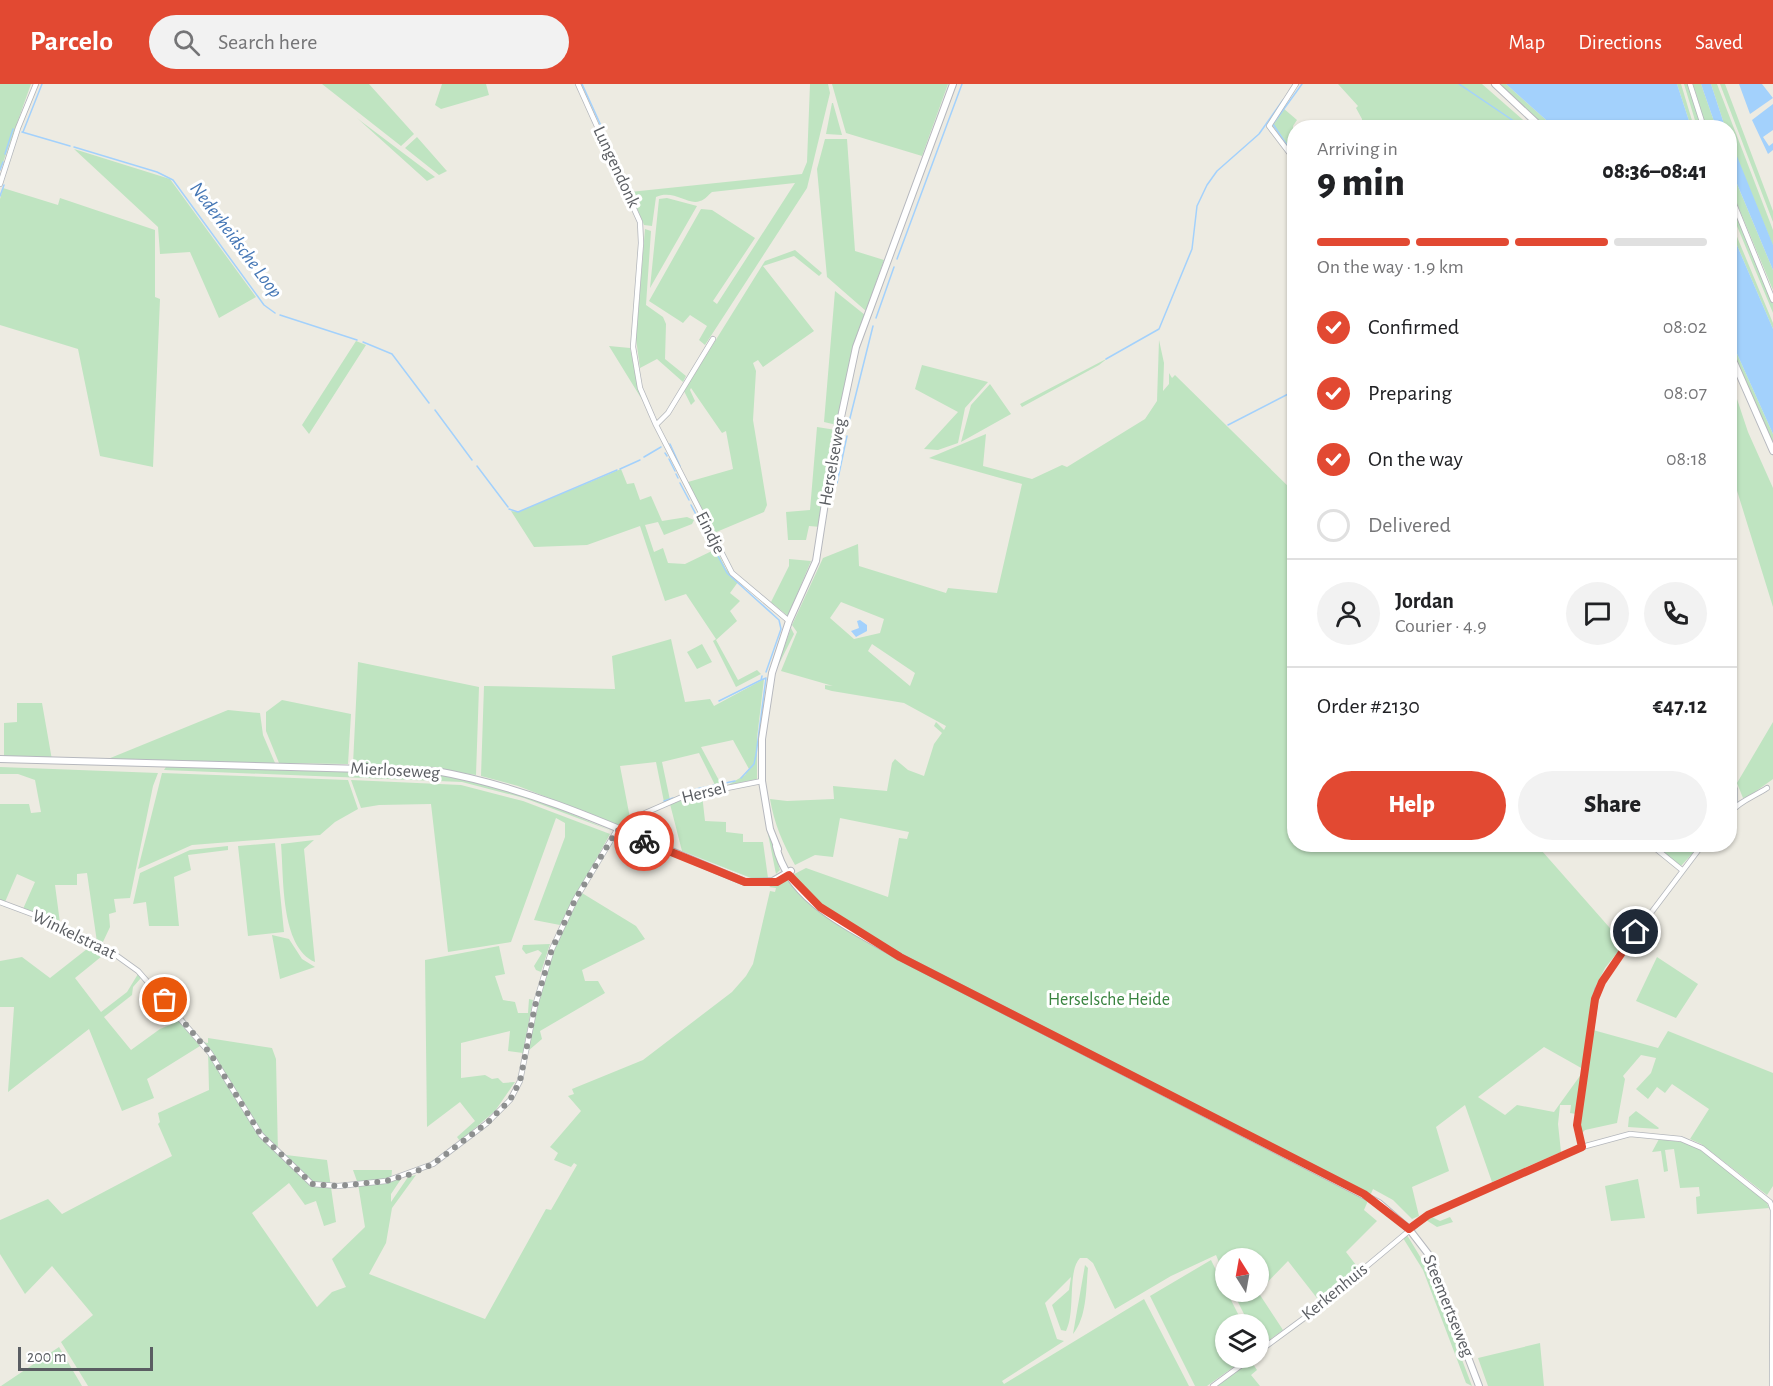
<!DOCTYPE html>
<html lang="en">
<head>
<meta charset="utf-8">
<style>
  body { margin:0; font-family:"Alegreya Sans",sans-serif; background:#f2f2f2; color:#202124; height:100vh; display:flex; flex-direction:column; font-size:22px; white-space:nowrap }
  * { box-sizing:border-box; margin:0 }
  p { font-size:20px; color:#757577 }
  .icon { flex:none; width:33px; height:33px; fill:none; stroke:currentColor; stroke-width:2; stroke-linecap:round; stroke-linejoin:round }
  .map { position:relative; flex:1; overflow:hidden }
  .sheet { position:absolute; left:1287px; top:36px; width:450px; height:732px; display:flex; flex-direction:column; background:#fff; border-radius:24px; box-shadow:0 2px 4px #0004 }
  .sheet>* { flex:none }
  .needle { width:39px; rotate:349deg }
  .buttons { position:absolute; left:1215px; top:1164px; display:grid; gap:12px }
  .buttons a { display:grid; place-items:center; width:54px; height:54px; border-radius:50%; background:#fff; box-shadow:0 2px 4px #0004; font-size:30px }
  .scale { position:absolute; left:18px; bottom:15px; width:135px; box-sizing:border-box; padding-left:6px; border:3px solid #5a5d62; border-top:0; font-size:16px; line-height:21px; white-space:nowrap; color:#5a5d62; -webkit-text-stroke:4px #fff; paint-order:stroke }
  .pin { position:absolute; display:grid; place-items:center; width:51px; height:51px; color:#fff; margin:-26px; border:3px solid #fff; border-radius:50%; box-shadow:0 2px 6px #0007 }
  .courier { position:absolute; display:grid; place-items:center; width:60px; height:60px; margin:-30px; border:4px solid #e24932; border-radius:50%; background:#fff; color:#222; box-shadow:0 2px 8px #0007 }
  .headline em { font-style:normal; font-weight:800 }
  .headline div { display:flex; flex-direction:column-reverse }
  .headline { display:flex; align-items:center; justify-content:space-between; height:102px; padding:0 30px }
  h1 { font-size:39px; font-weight:800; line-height:45px }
  .bar { display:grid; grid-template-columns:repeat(4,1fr); gap:9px 6px; align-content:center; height:72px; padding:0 30px }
  .bar i { height:8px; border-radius:4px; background:#e0e0e0 }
  .bar .on { background:#e24932 }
  .bar p { grid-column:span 4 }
  .line { display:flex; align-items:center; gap:15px; padding:0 30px; border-top:2px solid #e0e0e0 }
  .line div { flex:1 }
  .round { display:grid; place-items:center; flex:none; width:63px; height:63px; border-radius:32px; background:#f2f2f2 }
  ol { padding:0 30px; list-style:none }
  li { display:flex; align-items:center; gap:18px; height:66px }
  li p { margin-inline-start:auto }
  li .icon { padding:6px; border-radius:50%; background:#e24932; color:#fff; stroke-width:4 }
  li:last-child { color:#757577 }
  li i { width:33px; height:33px; border:3px solid #e0e0e0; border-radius:50% }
  .cta { display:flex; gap:12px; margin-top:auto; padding:12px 30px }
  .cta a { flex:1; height:69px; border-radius:36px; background:#e24932; color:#fff; font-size:24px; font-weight:800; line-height:69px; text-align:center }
  .cta a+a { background:#f2f2f2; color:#202124 }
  header { display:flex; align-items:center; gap:36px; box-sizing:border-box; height:84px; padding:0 30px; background:#e24932; color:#fff }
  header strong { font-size:28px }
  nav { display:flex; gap:33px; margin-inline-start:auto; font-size:21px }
  .search { width:420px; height:54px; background:#f2f2f2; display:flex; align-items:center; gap:15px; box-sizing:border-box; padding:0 21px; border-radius:33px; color:#757577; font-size:22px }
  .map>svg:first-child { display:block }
  .green { fill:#bfe4c1; fill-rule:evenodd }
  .water { fill:#a3d1fc }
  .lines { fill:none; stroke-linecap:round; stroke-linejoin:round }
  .stream { stroke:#a3d1fc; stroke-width:1.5 }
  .street-casing { stroke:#b4b7bc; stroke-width:6 }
  .secondary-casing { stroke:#b6b8be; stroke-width:8 }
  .street { stroke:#fff; stroke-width:4.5 }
  .secondary { stroke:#fff; stroke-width:6 }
  .done { stroke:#8d8f8f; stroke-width:6; stroke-dasharray:0 10.8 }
  .route { stroke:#e24932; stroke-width:8 }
  .labels { text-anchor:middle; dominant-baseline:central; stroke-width:6; stroke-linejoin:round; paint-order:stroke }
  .street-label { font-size:18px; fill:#5a5d62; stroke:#fff }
  .park-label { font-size:18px; fill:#38833f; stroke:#fff }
  .water-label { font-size:20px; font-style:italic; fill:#4476b5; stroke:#fff }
</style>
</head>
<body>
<header>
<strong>Parcelo</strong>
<div class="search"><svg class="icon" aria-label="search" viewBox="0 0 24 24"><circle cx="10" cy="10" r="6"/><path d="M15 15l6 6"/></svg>Search here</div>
<nav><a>Map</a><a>Directions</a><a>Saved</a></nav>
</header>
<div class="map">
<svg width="1773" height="1302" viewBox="0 0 1773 1302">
  <rect width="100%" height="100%" fill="#edebe2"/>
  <!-- green -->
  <path class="green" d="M0 0H31L0 87Z
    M322 0H369L414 50 401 62Z
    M442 0H486L489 11 441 25 435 21Z
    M810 0H828L830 9 807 104 705 261 699 256 707 242 690 231 683 239 649 217 701 125 712 126 755 154 713 217 717 220 795 99 712 108C708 111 705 116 700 117 688 122 674 105 656 113L652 142 644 141 630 108 802 90 807 78Z
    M832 0H948L922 72 846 49Z
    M1338 0H1482L1531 43H1358L1362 40V35L1356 24 1358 22Z
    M1499 0H1506L1554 43H1546Z
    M1677 0H1681L1694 43H1691Z
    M1684 0H1688L1702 43H1697Z
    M1693 0H1701L1716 43H1706Z
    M1711 0H1717L1773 146V162L1734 67 1730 55V44L1725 43Z
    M1720 0H1725L1773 127V138Z
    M832 19H833L842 51 826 50Z
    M1283 24 1297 36 1293 42 1294 70 1272 41Z
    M357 34 362 38 435 93 427 97Z
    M417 53 446 86 447 87 439 91 405 64Z
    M825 55H847L855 167 884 176 866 227 827 193 817 85Z
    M74 65 170 95 256 213 219 234 190 168 160 170 158 143Z
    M1730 83 1773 186V206L1730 103Z
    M3 104 58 121 60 114 155 146V213L160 215 153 383 100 372 78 265 0 241V115Z
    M667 114 697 122 650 204 659 115Z
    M1730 114 1773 217V229L1730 125Z
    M1730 136 1773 239V245L1730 145Z
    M645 145 651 147 646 221 663 233 666 240 665 275 686 292 683 298 657 275 640 284 636 255Z
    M795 166 822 189 819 192 794 172 763 182 814 247 763 283 758 276 753 279 756 287 753 336 767 421 764 428 714 449 688 398 733 385 726 347 722 349 691 304 690 306 695 317 691 321 684 307 765 177Z
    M835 207 865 231 837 341 824 338Z
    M1730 254 1773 350V361L1730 265Z
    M1159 256 1164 279 1163 307 1169 300V289L1172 294 1175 291 1294 408V760L1547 761 1542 767 1624 860 1605 884 1594 906 1583 985 1544 963 1478 1013 1505 1031 1517 1021 1554 1028 1582 989 1576 1030 1570 1029 1571 1021H1560L1558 1040 1561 1068 1492 1098 1465 1021 1436 1043 1449 1087 1412 1103 1419 1132 1412 1135 1393 1116 1373 1105 1364 1126 1377 1137 1346 1168 1359 1185 1320 1218 1288 1177 1258 1208 1283 1246 1260 1263 1258 1240H1249L1233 1208H1258V1174H1226L1225 1193 1216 1171 1171 1192 1115 1225 1093 1179 1087 1174H1080C1067 1187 1076 1228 1066 1247L1061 1246 1052 1221 1069 1206 1071 1193 1045 1219 1057 1255 1064 1257 1002 1297 1004 1300 1144 1215 1189 1302H88L61 1258 93 1231 52 1182 25 1210 0 1170V1136L48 1115 62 1130 172 1072 158 1040 160 1038 158 1029 209 1006 208 965 202 958 208 959V954L272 964 276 975 278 1070 327 1076 336 1138 324 1142 316 1117 305 1121 289 1099 252 1129 317 1223 332 1208 346 1203 332 1175 365 1143 358 1100 353 1086H392L391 1097 401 1095 391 1110V1118L408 1093 416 1091 392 1124 386 1159 369 1190 485 1235 546 1125 551 1126 577 1081 574 1079 571 1083 554 1076 558 1069 550 1063 581 1027 568 1012 574 1010 572 1005 643 976 732 908 746 892 753 880 770 807 775 808 776 804 769 803 806 784 888 813 899 754 907 755 909 748 840 734 833 773 815 771 795 781C783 760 774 739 770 715L787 717 834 715 833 702 887 707 892 679 895 675 908 686 924 692 934 660 942 649 934 642 936 638 944 646 946 642 904 619 832 607 825 605V601L833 602 781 587 797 548 792 541 823 474 858 460 859 482 946 509 948 504 997 509 1022 400 929 374 986 350 983 382 1032 395 1062 381 1067 383 1145 335 1157 317ZM841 518 884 535 880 549 854 555 830 534ZM872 560 915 589 910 602 868 567Z
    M356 257 366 261 309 350 302 341Z
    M609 262 630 264 641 314Z
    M1108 274 1099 281 1022 323 1020 320Z
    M922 281 988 298 965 324 958 359 938 366 924 365 958 328 915 305Z
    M1730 294 1748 348 1773 404V523L1730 384Z
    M990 300 1011 330 961 358 971 321Z
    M817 343 836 346 821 443 809 442 806 456H788L786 428 810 426Z
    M621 385 627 400 634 399 640 416 651 412 662 437 687 433 694 436 692 440 664 451 658 438 645 441 654 468 663 464 668 479 685 480 716 465 726 485 738 498 730 509 740 517 730 527 737 537 716 556 738 596 757 586 761 590 736 603 713 557 716 555 686 510 665 517 640 442 587 461 534 463 511 427 518 428Z
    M789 475 811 477 788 532 771 518 789 482Z
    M791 544 794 550 776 586Z
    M671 555 685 618 710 615 714 622 764 595 757 654V695L728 701 745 691 749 685 733 656 701 663 722 702 716 703 699 669 662 678 670 716 664 718 656 678 620 682 630 734 619 741 518 702 481 692 484 602 615 605 612 572Z
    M702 560 712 578 697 585 687 568Z
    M358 578 479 603 476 691 415 682 353 680Z
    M282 616 351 630 348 680 279 679 266 647V628Z
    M17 619H42L52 676 4 674V639L17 638Z
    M228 626 260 629 263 651 275 679 103 677Z
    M1773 638V695L1748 713 1743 714 1737 699Z
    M0 683 158 689 153 702 130 814 114 815 116 828 109 830 110 843 102 860 97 858 87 789 77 790V801H55L60 839 23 825 35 798 17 790 5 818 0 816V720H29L31 729 41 728 35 696 18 690H0Z
    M166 683 379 686 448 690 517 707 612 747 524 714 462 698 164 686Z
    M162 689 348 696 358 725 335 738 320 751 192 761 138 785Z
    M351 696 461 701 523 717 610 750 560 841 534 836 565 753V739L556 734 511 858 448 868 431 720 379 721 361 724Z
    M702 710 705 737 726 738V748L743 750V758H763L768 794 756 796 682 767 670 720Z
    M764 730 780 786 776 790Z
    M314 756 304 765 315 878C280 863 284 793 281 760Z
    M275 759 284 848 248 852 238 762Z
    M1654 761H1700L1681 782Z
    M228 762V766L188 771 191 786 174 793 179 842H149L146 818 133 820 140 789 190 766Z
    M582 809 636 842 645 855 582 886 585 897H598L605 909 540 947 542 955 528 967 544 895 555 860Z
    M272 851 289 855 302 875 315 883 280 895Z
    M550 860 541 888 536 886 534 882 542 869 538 866 526 870 522 865 523 861Z
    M92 861 107 868 75 894 101 928 127 908 138 890 141 894 133 903 132 911 104 933 131 966 160 945 172 940 170 937 175 933 200 962 147 995 154 1014 122 1027 89 945 8 1008 14 923H0V877L22 873 50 894Z
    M499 862 505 890 495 892 503 916 515 918 518 929H528L529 915 533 916 523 969 508 967 510 947 461 959V994L485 991 492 995 498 994 503 999 515 998 495 1027 460 1057 457 1053 475 1037 460 1018 427 1043 425 876Z
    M1657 873 1698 900 1676 934 1636 917Z
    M1593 946 1658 964 1668 947 1773 989V1102L1767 1111 1701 1060 1690 1055 1709 1025 1672 1000 1665 1009 1657 1003 1648 1015 1636 1005 1651 989 1656 974 1641 971 1623 992 1625 995 1617 1039 1585 1046 1581 1050 1579 1043Z
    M1636 1027 1659 1044 1658 1045 1628 1043 1629 1033Z
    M1659 1055 1682 1058 1699 1064 1766 1117 1769 1124 1697 1130 1696 1113 1700 1112 1699 1103 1680 1104 1674 1065 1665 1066 1668 1087 1664 1088 1661 1067 1652 1068Z
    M1638 1095 1645 1134 1611 1137 1605 1102Z
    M1432 1133 1440 1137 1450 1133 1453 1138 1437 1143 1426 1136Z
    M1407 1151 1427 1184 1472 1302 1466 1299 1423 1186 1403 1154Z
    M1211 1176 1243 1240H1226V1274H1246L1207 1302H1195L1150 1212Z
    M1085 1181 1088 1184C1086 1204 1087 1233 1073 1250Z
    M1540 1259 1544 1302H1488L1478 1274Z
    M59 1263 82 1302H1Z
    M1251 1277 1257 1286 1251 1291 1260 1302H1217Z"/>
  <!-- water -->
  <path class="water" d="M1506 0H1677L1691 43H1554Z
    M1701 0H1711L1725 43H1716Z
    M1739 0H1762L1773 14 1750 30Z
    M1773 20V46L1763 53 1769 62 1773 59V66L1768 70 1752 36Z
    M1730 55 1773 161V186L1730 83Z
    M1730 145 1773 245V350L1730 254Z
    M860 536 867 541V547L856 553 851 547 859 544 857 537Z"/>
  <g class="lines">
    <!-- stream -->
    <path class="stream" d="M582 0 633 112
      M1459 0 1524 44
      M22 48 70 62
      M23 48 42 0
      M74 63 157 88 173 96 264 221 275 229
      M5 70 13 45
      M1294 72 1273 40 1302 0
      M0 86 3 78
      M0 112 4 101
      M897 175 962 0
      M280 231 357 256
      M876 234 894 183
      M363 258 392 270 429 319
      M1106 275 1159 245 1192 165 1197 122 1207 101 1217 87 1259 50 1283 16
      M435 326 472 376
      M849 338 873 242
      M1228 341 1294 307
      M670 360 680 382
      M665 369 667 372
      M644 373 661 363
      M669 375 675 387
      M477 382 508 423
      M620 385 640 376
      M676 390 678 394
      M680 399 689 416
      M837 399 847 352
      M691 421 700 438
      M509 425 518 428 617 386
      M703 442 708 454
      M711 459 727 489 779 536 781 545 766 588
      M719 617 761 596
      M741 694 754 680 756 671 766 594 761 596 762 592
      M696 705 735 697
      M664 717 673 714"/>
    <defs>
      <path id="street" d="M578 0 640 138 641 159 633 263 640 304 656 341 732 489 789 537
        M1690 0 1704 44
        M1294 75 1269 42 1296 0
        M0 100 18 44 36 0
        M1730 110 1773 216
        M656 341 668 329 713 255
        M1730 690 1735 706V722
        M1730 729C1738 718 1755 712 1767 704
        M1650 760 1682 786
        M0 818 56 839 106 864 138 887 210 969 261 1051 312 1100 338 1102 386 1097 433 1080 487 1039 510 1016 520 997 535 922 552 865 575 816 617 746 636 733 682 713 762 697
        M1582 1063 1630 1050 1681 1055 1702 1064 1770 1118 1773 1126 1772 1302
        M1258 1268 1307 1232 1428 1131 1582 1063 1577 1041 1597 906 1626 862 1703 760
        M1213 1302 1251 1274"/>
      <path id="secondary" d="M1495 0 1542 44
        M1730 269 1773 367
        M0 675 436 687C544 706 644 757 745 798L777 797 791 787
        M776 762C789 819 855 846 900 873L1379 1119 1409 1145 1429 1171 1479 1302
        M778 765 770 745 762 697V655L772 589 789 537 816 477 831 380 856 263 953 0
        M771 798 790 787"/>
    </defs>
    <!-- street casing -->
    <use href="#street" class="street-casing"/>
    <!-- secondary casing -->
    <use href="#secondary" class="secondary-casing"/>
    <!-- street -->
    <use href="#street" class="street"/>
    <!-- secondary -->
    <use href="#secondary" class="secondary"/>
  </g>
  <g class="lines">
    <!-- done -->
    <path class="done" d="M165 916 210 969 261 1051 312 1100 338 1102 386 1097 408 1091 433 1080 487 1039 510 1016 520 997 535 922 552 865 575 816 617 746 644 757"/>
    <!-- route -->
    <path class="route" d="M644 757 745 798H777L789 791 820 823 900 873 1364 1110 1409 1145 1428 1131 1582 1063 1577 1041 1595 915 1602 898 1636 848"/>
  </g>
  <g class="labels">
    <!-- street labels -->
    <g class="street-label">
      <text transform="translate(616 83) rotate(65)">Lungendonk</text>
      <text transform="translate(833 378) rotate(-80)">Herselseweg</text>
      <text transform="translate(710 449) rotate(63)">Eindje</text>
      <text transform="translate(395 687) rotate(3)">Mierloseweg</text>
      <text transform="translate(704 709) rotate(-14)">Hersel</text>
      <text transform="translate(74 851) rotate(26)">Winkelstraat</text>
      <text transform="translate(1335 1208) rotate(-39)">Kerkenhuis</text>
      <text transform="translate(1448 1222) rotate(68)">Steemertseweg</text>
    </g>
    <!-- park labels -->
    <g class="park-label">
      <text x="1109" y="916">Herselsche Heide</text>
    </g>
    <!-- water labels -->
    <g class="water-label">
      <text transform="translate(236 156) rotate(53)">Nederheidsche Loop</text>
    </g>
  </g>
</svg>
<div class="buttons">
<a><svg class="needle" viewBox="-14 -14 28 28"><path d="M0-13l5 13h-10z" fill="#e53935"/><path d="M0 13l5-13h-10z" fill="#757577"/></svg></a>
<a><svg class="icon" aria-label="layers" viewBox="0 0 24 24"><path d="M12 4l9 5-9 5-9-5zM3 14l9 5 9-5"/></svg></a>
</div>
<div class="scale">200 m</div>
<div class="pin" style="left:165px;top:916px;background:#ea580c"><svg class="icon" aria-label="bag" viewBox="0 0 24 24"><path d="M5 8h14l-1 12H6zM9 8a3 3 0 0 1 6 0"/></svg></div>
<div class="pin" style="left:1636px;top:848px;background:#1f2937"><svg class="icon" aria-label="home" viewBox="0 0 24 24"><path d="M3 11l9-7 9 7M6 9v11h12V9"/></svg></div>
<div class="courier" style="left:644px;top:757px"><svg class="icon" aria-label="bike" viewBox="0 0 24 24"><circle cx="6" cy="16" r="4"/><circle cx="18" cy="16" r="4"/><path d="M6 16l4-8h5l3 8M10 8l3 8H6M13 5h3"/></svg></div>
<section class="sheet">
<div class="headline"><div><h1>9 min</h1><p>Arriving in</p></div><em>08:36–08:41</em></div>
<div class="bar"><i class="on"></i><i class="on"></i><i class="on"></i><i></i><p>On the way · 1.9 km</p></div>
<ol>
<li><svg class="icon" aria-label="check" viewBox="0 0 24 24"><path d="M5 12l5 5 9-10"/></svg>Confirmed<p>08:02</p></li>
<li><svg class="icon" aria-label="check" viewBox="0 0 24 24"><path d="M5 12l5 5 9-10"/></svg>Preparing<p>08:07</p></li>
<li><svg class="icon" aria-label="check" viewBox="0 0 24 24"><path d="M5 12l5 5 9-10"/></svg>On the way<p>08:18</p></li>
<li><i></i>Delivered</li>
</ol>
<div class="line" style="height:108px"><a class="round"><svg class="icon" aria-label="person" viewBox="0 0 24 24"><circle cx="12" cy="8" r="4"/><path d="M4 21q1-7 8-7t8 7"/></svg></a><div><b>Jordan</b><p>Courier · 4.9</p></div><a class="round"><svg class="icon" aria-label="chat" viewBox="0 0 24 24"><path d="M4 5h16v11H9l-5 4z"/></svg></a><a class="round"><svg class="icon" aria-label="phone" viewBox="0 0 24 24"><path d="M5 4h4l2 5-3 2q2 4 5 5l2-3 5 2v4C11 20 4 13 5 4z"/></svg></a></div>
<div class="line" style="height:78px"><div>Order #2130</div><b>€47.12</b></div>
<div class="cta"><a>Help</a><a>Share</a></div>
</section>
</div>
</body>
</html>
